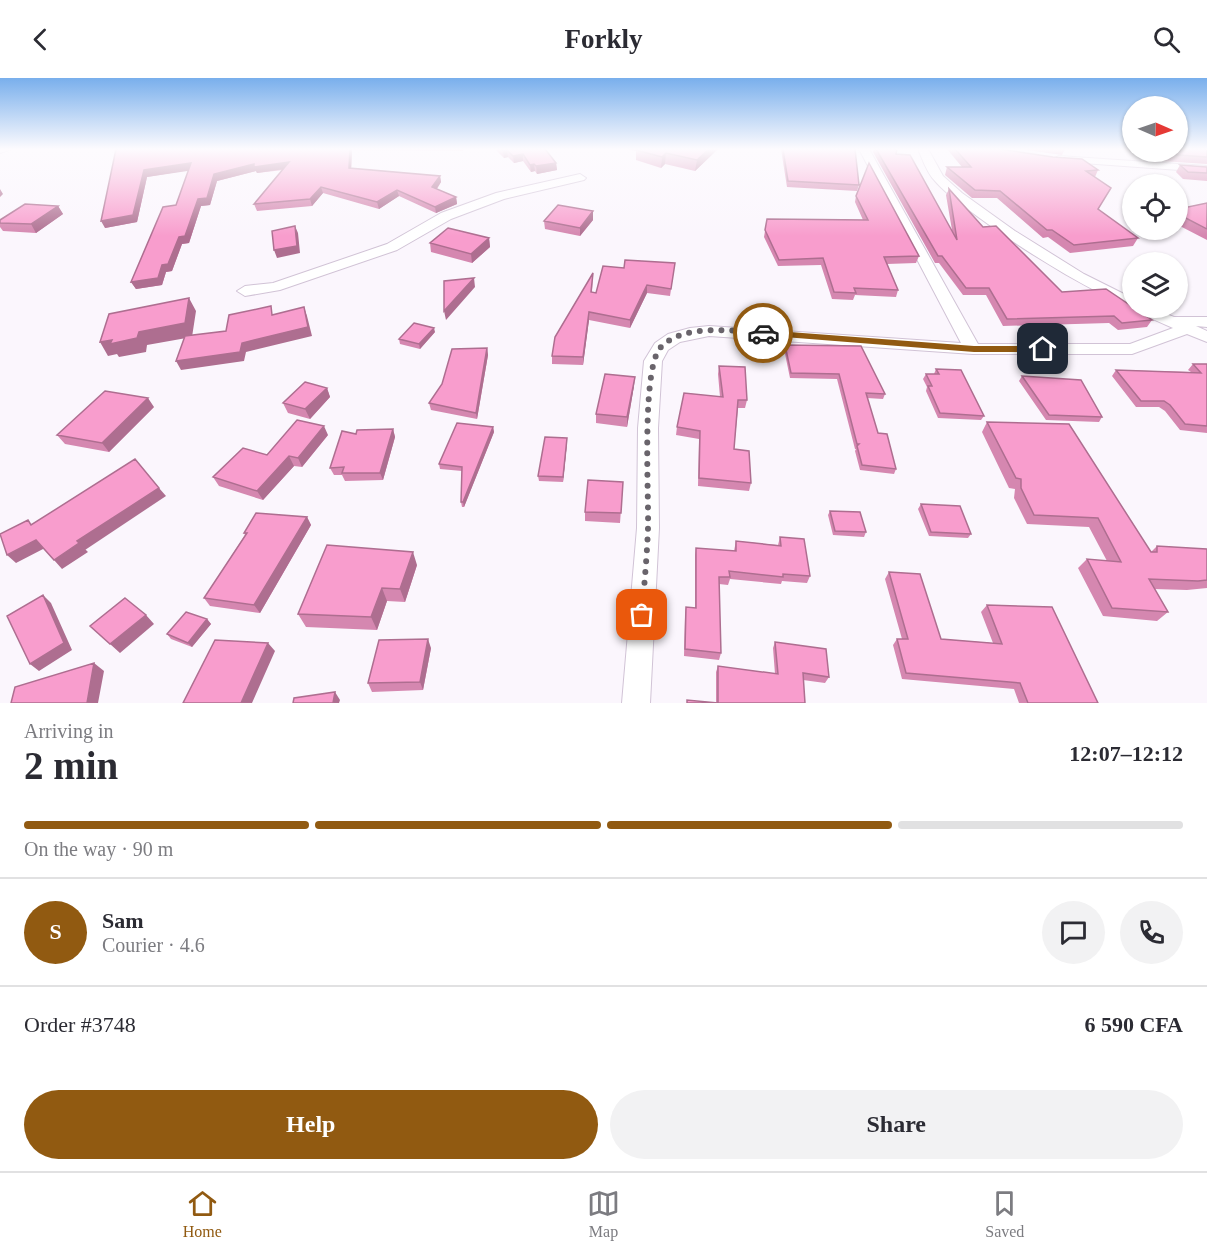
<!DOCTYPE html>
<html lang="en">
<head>
<meta charset="utf-8">
<style>
  body { margin:0; font-family:Georgia,serif; background:#f2f2f3; color:#2b2b33; height:100vh; display:flex; flex-direction:column; font-size:22px; white-space:nowrap }
  * { box-sizing:border-box; margin:0 }
  p { font-size:20px; color:#7c7c81 }
  .icon { flex:none; width:33px; height:33px; fill:none; stroke:currentColor; stroke-width:2; stroke-linecap:round; stroke-linejoin:round }
  .map { position:relative; height:625px; overflow:hidden }
  .side { display:flex; flex-direction:column; background:#fff; flex:1 }
  .side>* { flex:none }
  .needle { width:39px; rotate:92deg }
  .fabs { position:absolute; left:1122px; top:18px; display:grid; gap:12px }
  .fabs a { display:grid; place-items:center; width:66px; height:66px; border-radius:50%; background:#fff; box-shadow:0 2px 4px #0004; font-size:30px }
  .pin { position:absolute; display:grid; place-items:center; width:51px; height:51px; color:#fff; margin:-26px; border-radius:12px; box-shadow:0 3px 9px #0006 }
  .courier { position:absolute; display:grid; place-items:center; width:60px; height:60px; margin:-30px; border:4px solid #915a11; border-radius:50%; background:#fff; color:#222; box-shadow:0 2px 8px #0007 }
  .summary em { font-style:normal; font-weight:700 }
  .summary div { display:flex; flex-direction:column-reverse }
  .summary { display:flex; align-items:center; justify-content:space-between; height:102px; padding:0 24px }
  h1 { font-size:39px; font-weight:700; line-height:45px }
  .bar { display:grid; grid-template-columns:repeat(4,1fr); gap:9px 6px; align-content:center; height:72px; padding:0 24px }
  .bar i { height:8px; border-radius:4px; background:#e1e1e2 }
  .bar .on { background:#915a11 }
  .bar p { grid-column:span 4 }
  .line { display:flex; align-items:center; gap:15px; padding:0 24px; border-top:2px solid #e1e1e2 }
  .line div { flex:1 }
  .round { display:grid; place-items:center; flex:none; width:63px; height:63px; border-radius:32px; background:#f2f2f3 }
  .primary-button { display:flex; gap:12px; margin-top:auto; padding:12px 24px }
  .primary-button a { flex:1; height:69px; border-radius:36px; background:#915a11; color:#fff; font-size:24px; font-weight:700; line-height:69px; text-align:center }
  .primary-button a+a { background:#f2f2f3; color:#2b2b33 }
  header { display:flex; justify-content:space-between; align-items:center; height:78px; padding:0 24px; background:#fff; font-size:27px; font-weight:700 }
  .dock { display:flex; justify-content:space-around; align-items:center; height:84px; border-top:2px solid #e1e1e2; background:#fff; font-size:16px; color:#7c7c81 }
  .dock a { display:grid; justify-items:center; gap:3px }
  .dock .on { color:#915a11 }
  .map>svg:first-child { display:block }
  .lines { fill:none; stroke-linecap:round; stroke-linejoin:round }
  .minor-casing { stroke:#d1c3d6; stroke-width:2 }
  .minor { fill:#fff; fill-rule:evenodd }
  .wall { fill:#d587b0 }
  .shaded-wall { fill:#ae6e90 }
  .building { fill:#f89dcd; stroke:#ae6e90; stroke-width:1.5 }
  .route { fill:#915a11 }
  .done { stroke:#69646b; stroke-width:6; stroke-dasharray:0 10.8 }
</style>
</head>
<body>
<header><svg class="icon" aria-label="back" viewBox="0 0 24 24"><path d="M15 5l-7 7 7 7"/></svg>Forkly<svg class="icon" aria-label="search" viewBox="0 0 24 24"><circle cx="10" cy="10" r="6"/><path d="M15 15l6 6"/></svg></header>
<div class="map">
<svg width="1207" height="625" viewBox="0 0 1207 625">
  <rect width="100%" height="100%" fill="#fbf6fd"/>
  <g class="lines">
    <defs>
      <path id="minor" d="M0 71H12L0 75Z
        M859 71H869L978 266H1130L1173 250C1105 221 1041 185 981 141 965 129 948 118 935 103 927 95 922 80 918 71H928L943 98 962 115 1015 153 1084 196 1132 220V230H1151L1174 239H1207V249L1196 248 1207 253V264L1187 256 1132 276H973L709 258 680 264 668 272 662 283 658 350 659 450 650 625H622L637 450 638 350 644 283 655 265 668 256 690 250 709 248 961 265Z
        M1059 78 1207 88V94L1055 83 1053 81Z
        M580 96 586 100 584 102 504 121 451 141 397 172 280 212 245 218 237 213 245 208 273 205 387 166 441 135 496 115Z"/>
    </defs>
    <!-- minor casing -->
    <use href="#minor" class="minor-casing"/>
    <!-- minor -->
    <use href="#minor" class="minor"/>
  </g>
  <!-- wall -->
  <path class="wall" d="M116 71H464L463 73 352 72 351 90 440 98 441 104 437 111 456 119 457 126 436 135 399 118 379 131 323 115 312 128 257 133 254 126 283 92 257 95 256 93 217 103 210 127 201 128 189 165 182 166 172 193 166 194 162 207 136 211 131 204 176 127 189 92 147 99 137 144 105 150Z
    M495 71H545L556 85 557 92 537 96 535 93 531 94 523 83 514 85 508 79 504 80Z
    M625 71H718L695 93 665 86 661 90 636 82V73Z
    M781 71H855L859 107 857 113 787 109Z
    M874 71H897L896 76 952 152 946 117 949 111 983 149 1062 214 1152 242 1147 249 1118 252 1109 245 1003 248 986 217H963L939 185H935L873 74Z
    M947 71H1000L1098 92 1095 99 1098 132 1138 160 1133 168 1070 175 1048 159 1043 160 997 120H972L945 97 947 89H962Z
    M1020 71H1065L1062 77Z
    M1207 71V86L1161 83 1149 74H1178Z
    M1180 87 1207 89V103L1183 101 1176 94Z
    M856 118 919 178 916 185 887 186 898 212 896 219 855 217 853 222 832 221 821 187 778 188 764 159 767 141 863 142 855 124Z
    M1207 125V162L1178 147V131Z
    M58 128 63 136 36 155 3 153 0 149V142Z
    M593 133V142L580 158 545 151 544 143Z
    M489 160 490 169 472 185 431 174 430 165Z
    M675 185 670 218 647 215 630 250 589 242 583 287 552 286V278L593 195 592 214 596 215 624 190Z
    M435 254 420 271 400 266 399 261Z
    M785 267 885 316 883 321 867 320 878 355 896 391 894 396 860 392 855 373 856 371H855L837 301 790 300 784 271Z
    M487 270 488 277 477 341 431 332 429 325Z
    M1193 286H1207V355L1180 352 1165 333 1159 329H1136L1112 298 1116 292 1191 294 1188 292Z
    M719 288 747 322 745 330H738L734 371 751 405 749 413 698 408 699 361 676 357 677 349 720 319 718 296Z
    M936 291 984 338 981 342 938 340 926 313 927 309 923 301 926 296H934Z
    M1022 298 1102 339 1099 344 1046 342 1019 303Z
    M634 308 627 349 596 345V336Z
    M327 310 330 319 310 341 288 335 283 325Z
    M154 329 109 374 65 366 57 357Z
    M987 344 1151 474 1157 468 1207 471V510L1187 512 1154 511 1168 534 1157 543 1103 538 1078 490 1087 481 1107 483 1089 449 1027 446 1014 420 1015 411 1009 410 982 354Z
    M493 349 494 354 464 429H462L461 424 462 393 440 391 439 386Z
    M393 351 395 359 383 402 345 403 342 397H334L330 390 356 356Z
    M328 357 302 389 294 388 263 422 219 408 213 399 267 377Z
    M567 365 563 404 539 403 538 398Z
    M623 404 620 445 585 443V434Z
    M921 426 971 456 968 460 929 458 918 431Z
    M830 433 866 454 864 459 833 457 828 437Z
    M307 439 311 447 260 535 210 528 204 520 245 457 244 455Z
    M780 459 810 498 807 505 782 503 781 506 730 501 728 507 719 506 721 575 719 582 684 578 685 536 686 529 695 530V477L696 470 734 473 736 463 778 467Z
    M417 487 405 524 387 523 377 552 306 549 298 536Z
    M889 494 941 561 993 565 981 534 987 527 1098 625H1019L1014 611 902 601 893 567 897 561H902L885 501Z
    M207 541 211 546 192 569 171 561 167 556Z
    M775 564 829 599 825 605 803 602 805 625H687V622L716 625V594L718 588 775 596 773 570Z
    M431 570 423 612 372 614 368 605Z"/>
  <!-- shaded-wall -->
  <path class="shaded-wall" d="M350 71H352V72L351 96 349 90Z
    M709 71H718L695 93 697 82Z
    M507 72 508 79 504 80 503 73Z
    M666 75 665 86 661 90 662 79Z
    M523 76V83L514 85 513 78Z
    M289 84 291 90 257 95 256 93 217 103 210 127 201 128 189 165 182 166 172 193 166 194 162 207 136 211 131 204 162 187 179 159 198 121 214 96 254 86Z
    M191 85 194 92 147 99 137 144 105 150 101 143 144 92Z
    M556 85 557 92 537 96 536 88Z
    M534 86 535 93 531 94 530 87Z
    M440 98 441 104 433 116 432 109Z
    M321 109 323 115 312 128 310 121Z
    M0 111 3 116 0 119Z
    M397 112 399 118 379 131 377 124Z
    M456 119 457 126 436 135 435 129Z
    M58 128 63 136 36 155 31 146Z
    M593 133V142L580 158V150Z
    M295 148 298 155 300 175 277 180 274 172Z
    M489 160 490 169 472 185 471 176Z
    M474 200 475 209 446 242 444 233Z
    M647 207V215L630 250V242Z
    M189 220 196 233 192 259 147 267 146 274 119 279 117 276 108 278 100 264 112 262 139 254Z
    M304 229 307 238 312 258 246 274 244 283 181 292 176 283 242 265Z
    M589 234V242L583 287V279Z
    M434 250 435 254 420 271 419 266Z
    M487 270 488 277 477 341 476 335Z
    M635 299 634 308 627 349V339Z
    M327 310 330 319 310 341 305 331Z
    M148 320 154 329 109 374 102 365Z
    M324 348 328 357 302 389 298 380Z
    M493 349 494 354 464 429 463 424Z
    M393 351 395 359 383 402 380 395Z
    M567 360V365L563 404V399Z
    M289 378 294 388 263 422 257 413Z
    M159 410 166 418 85 472 77 463Z
    M307 439 311 447 260 535 254 527Z
    M36 462 45 470 16 485 7 477Z
    M79 465 88 474 62 491 54 482Z
    M413 474 417 487 405 524 400 511Z
    M382 510 387 523 377 552 371 539Z
    M43 517 51 525 72 572 39 593 30 586Z
    M146 537 154 546 120 575 110 566Z
    M207 541 211 546 192 569 188 565Z
    M428 561 431 570 423 612 420 604Z
    M268 565 275 573 252 625H241Z
    M94 585 104 593 98 625H87Z
    M335 614 340 622 339 625H333Z"/>
  <!-- building -->
  <path class="building" d="M116 71H350L349 90 440 98 432 109 456 119 435 129 397 112 377 124 321 109 310 121 254 126 289 84 254 89V86L214 96 207 120 198 121 185 158 179 159 168 186 162 187 158 200 131 204 163 129 176 127 191 85 144 92 133 137 101 143Z
    M501 71H545L556 85 536 88 534 86 530 87 523 76 513 78 507 72 503 73Z
    M637 71H709L697 82 666 75 662 79 636 72Z
    M783 71H855L859 107 788 103Z
    M876 71H897L896 76 910 77 957 162 949 111 983 149 996 148 1062 214 1106 211 1152 242 1122 245 1114 238 1007 241 989 210H966L942 178H938Z
    M955 71H1000L1053 79 1082 81 1098 92 1086 93 1111 110 1098 131 1138 160 1074 167 1052 152H1047L1000 113 975 112 947 89H971Z
    M1178 71H1207V79L1165 76 1161 74H1178Z
    M869 85 919 178 884 179 898 212 854 210 856 215 834 214 823 180 779 182 765 152 767 141 868 142 856 118Z
    M1180 87 1207 89V95L1188 94Z
    M1207 125V151L1178 136V131Z
    M25 126 58 128 31 146 0 145V142Z
    M558 127 593 133 580 150 544 143Z
    M295 148 297 168 274 172 272 153Z
    M448 150 489 160 471 176 430 165Z
    M625 182 675 185 671 211 647 207 630 242 589 234 583 279 552 278 555 259 593 195 591 214 596 215 603 188 624 190Z
    M474 200 444 233V203Z
    M189 220 185 245 139 254 137 260 110 266 112 262 100 264 109 236Z
    M271 228 272 237 304 229 308 249 242 265 240 274 176 283 185 258 226 253 229 237Z
    M414 245 434 250 419 266 399 261Z
    M785 267 861 268 885 316 866 315 878 355 887 356 896 391 862 387 857 368 859 366H857L839 296 791 295Z
    M487 270 476 335 429 325 442 306 452 271Z
    M1193 286H1207V348L1185 346 1170 327 1164 323H1141L1116 292 1201 295Z
    M719 288 745 289 747 322H738L734 371 749 373 751 405 699 400 700 353 677 349 684 315 723 319Z
    M936 291 961 292 984 338 940 335 928 308H932L926 296H939Z
    M605 296 635 299 627 339 596 336Z
    M1022 298 1081 302 1102 339 1049 337Z
    M305 304 327 310 305 331 283 325Z
    M105 313 148 320 102 365 57 357Z
    M297 342 324 348 298 380 289 378 257 413 213 399 243 370 267 377Z
    M987 344 1069 346 1151 474H1157V468L1207 471V502L1198 503 1149 501 1168 534 1112 530 1087 481 1121 484 1098 440 1034 437 1021 410V401L1016 400Z
    M457 345 493 349 463 424H461L462 389 439 386Z
    M393 351 380 395H342L344 389 330 390 342 353 356 356 357 352Z
    M545 359 567 360 563 399 538 398Z
    M135 381 159 410 77 463 79 465 54 482 36 462 7 477 0 456 28 442 31 447Z
    M588 402 623 404 621 435 585 434Z
    M921 426 960 428 971 456 931 454Z
    M830 433 860 434 866 454 835 453Z
    M256 435 307 439 254 527 204 520 247 455H244Z
    M780 459 804 461 810 498 783 496V499L729 493 730 499H719L721 575 685 571 686 529 696 530V470L736 473V463L781 468Z
    M327 467 413 474 400 511 382 510 371 539 298 536Z
    M889 494 920 496 941 561 1002 566 987 527 1052 529 1098 625H1028L1020 605 906 595 897 561H908Z
    M43 517 64 565 30 586 7 538Z
    M125 520 146 537 110 566 90 548Z
    M186 534 207 541 188 565 167 556Z
    M428 561 420 604 368 605 379 562Z
    M215 562 268 565 241 625H183Z
    M775 564 826 571 829 599 803 595 805 625H687V622L718 625V588L778 596Z
    M94 585 87 625H11L15 609Z
    M335 614 333 625H293L294 620Z"/>
  <!-- sky -->
  <linearGradient id="sky" x2="0" y2="1"><stop stop-color="#79afec"/><stop offset="0.45" stop-color="#fdfbfe"/><stop offset="1" stop-color="#fdfbfe" stop-opacity="0"/></linearGradient>
  <rect width="1207" height="158" fill="url(#sky)"/>
  <!-- route -->
  <path class="route" d="M763 252 974 268H1043L1047 271 1043 274H974L760 257 758 255Z"/>
  <g class="lines">
    <!-- done -->
    <path class="done" d="M642 537C644 508 647 479 648 450 649 417 641 289 661 269 684 245 733 253 763 255"/>
  </g>
</svg>
<div class="fabs">
<a><svg class="needle" viewBox="-14 -14 28 28"><path d="M0-13l5 13h-10z" fill="#e53935"/><path d="M0 13l5-13h-10z" fill="#7c7c81"/></svg></a>
<a><svg class="icon" aria-label="locate" viewBox="0 0 24 24"><circle cx="12" cy="12" r="6"/><path d="M12 2v4M12 18v4M2 12h4M18 12h4"/></svg></a>
<a><svg class="icon" aria-label="layers" viewBox="0 0 24 24"><path d="M12 4l9 5-9 5-9-5zM3 14l9 5 9-5"/></svg></a>
</div>
<div class="pin" style="left:642px;top:537px;background:#ea580c"><svg class="icon" aria-label="bag" viewBox="0 0 24 24"><path d="M5 8h14l-1 12H6zM9 8a3 3 0 0 1 6 0"/></svg></div>
<div class="pin" style="left:1043px;top:271px;background:#1f2937"><svg class="icon" aria-label="home" viewBox="0 0 24 24"><path d="M3 11l9-7 9 7M6 9v11h12V9"/></svg></div>
<div class="courier" style="left:763px;top:255px"><svg class="icon" aria-label="car" viewBox="0 0 24 24"><path d="M5 17H2v-5l4-1 3-4h7l3 4 3 1v5h-3M9 17h6M6 11h13"/><circle cx="7" cy="17" r="2"/><circle cx="17" cy="17" r="2"/></svg></div>
</div>
<section class="side">
<div class="summary"><div><h1>2 min</h1><p>Arriving in</p></div><em>12:07–12:12</em></div>
<div class="bar"><i class="on"></i><i class="on"></i><i class="on"></i><i></i><p>On the way · 90 m</p></div>
<div class="line" style="height:108px"><b class="round" style="background:#915a11;color:#fff">S</b><div><b>Sam</b><p>Courier · 4.6</p></div><a class="round"><svg class="icon" aria-label="chat" viewBox="0 0 24 24"><path d="M4 5h16v11H9l-5 4z"/></svg></a><a class="round"><svg class="icon" aria-label="phone" viewBox="0 0 24 24"><path d="M5 4h4l2 5-3 2q2 4 5 5l2-3 5 2v4C11 20 4 13 5 4z"/></svg></a></div>
<div class="line" style="height:78px"><div>Order #3748</div><b>6 590 CFA</b></div>
<div class="primary-button"><a>Help</a><a>Share</a></div>
</section>
<nav class="dock">
<a class="on"><svg class="icon" aria-label="home" viewBox="0 0 24 24"><path d="M3 11l9-7 9 7M6 9v11h12V9"/></svg>Home</a>
<a><svg class="icon" aria-label="map" viewBox="0 0 24 24"><path d="M3 6l6-2 6 2 6-2v14l-6 2-6-2-6 2zM9 4v14M15 6v14"/></svg>Map</a>
<a><svg class="icon" aria-label="saved" viewBox="0 0 24 24"><path d="M7 4h10v16l-5-4-5 4z"/></svg>Saved</a>
</nav>
</body>
</html>
